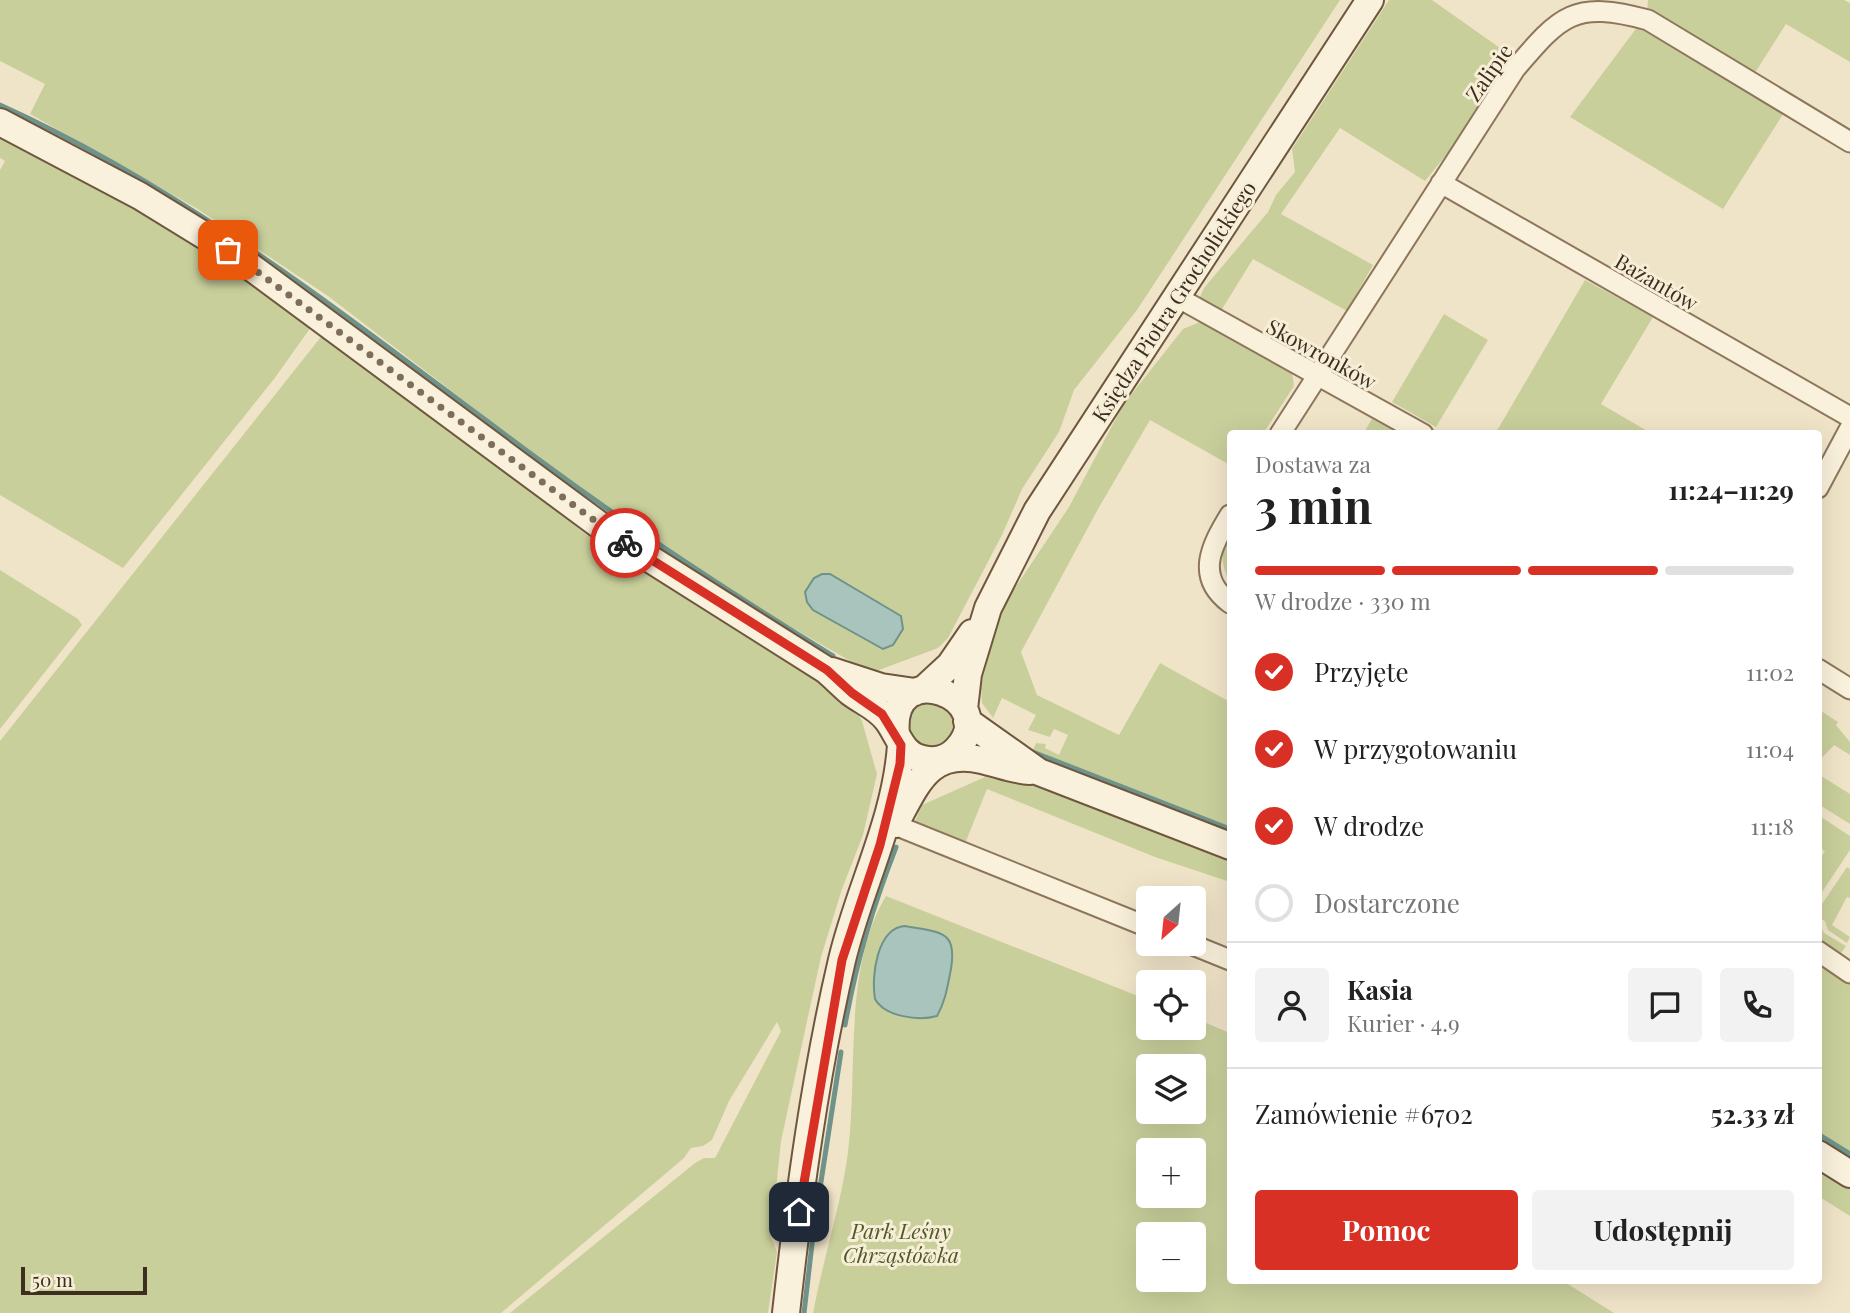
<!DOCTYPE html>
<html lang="pl">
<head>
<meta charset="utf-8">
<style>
  body { margin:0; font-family:"Playfair Display",serif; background:#f2f2f2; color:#222; height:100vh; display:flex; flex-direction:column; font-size:26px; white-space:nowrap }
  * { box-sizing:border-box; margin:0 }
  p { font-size:23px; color:#767676 }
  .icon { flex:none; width:38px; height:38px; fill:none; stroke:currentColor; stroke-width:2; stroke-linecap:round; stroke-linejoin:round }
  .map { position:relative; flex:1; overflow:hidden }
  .side { position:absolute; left:1227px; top:430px; width:595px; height:854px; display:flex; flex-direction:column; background:#fff; border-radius:7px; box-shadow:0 7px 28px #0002 }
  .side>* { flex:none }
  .needle { width:46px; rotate:207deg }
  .fabs { position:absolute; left:1136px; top:886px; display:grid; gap:14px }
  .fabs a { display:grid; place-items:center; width:70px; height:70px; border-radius:7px; background:#fff; box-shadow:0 7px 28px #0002; font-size:35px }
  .scale { position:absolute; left:21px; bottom:18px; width:126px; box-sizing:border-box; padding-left:7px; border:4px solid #3d2e20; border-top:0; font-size:19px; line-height:24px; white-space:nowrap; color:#3d2e20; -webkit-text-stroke:5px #f7eed8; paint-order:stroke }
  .pin { position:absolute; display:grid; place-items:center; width:60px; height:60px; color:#fff; margin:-30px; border-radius:14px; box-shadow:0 4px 10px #0006 }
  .courier { position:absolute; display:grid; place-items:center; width:70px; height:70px; margin:-35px; border:5px solid #d93025; border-radius:50%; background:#fff; color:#222; box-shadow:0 2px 9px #0007 }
  .overview em { font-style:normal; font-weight:700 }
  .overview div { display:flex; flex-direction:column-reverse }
  .overview { display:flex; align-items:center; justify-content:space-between; height:119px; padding:0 28px }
  h1 { font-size:46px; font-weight:700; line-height:52px }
  .bar { display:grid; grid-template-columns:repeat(4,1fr); gap:10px 7px; align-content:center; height:84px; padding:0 28px }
  .bar i { height:9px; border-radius:5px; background:#e0e0e0 }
  .bar .selected { background:#d93025 }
  .bar p { grid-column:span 4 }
  .line { display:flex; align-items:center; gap:18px; padding:0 28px; border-top:2px solid #e0e0e0 }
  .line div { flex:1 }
  .round { display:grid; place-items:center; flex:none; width:74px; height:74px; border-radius:7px; background:#f2f2f2 }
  ol { padding:0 28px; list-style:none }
  li { display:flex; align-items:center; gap:21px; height:77px }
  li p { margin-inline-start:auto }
  li .icon { padding:7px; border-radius:50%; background:#d93025; color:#fff; stroke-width:4 }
  li:last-child { color:#767676 }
  li i { width:38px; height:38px; border:4px solid #e0e0e0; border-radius:50% }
  .action { display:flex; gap:14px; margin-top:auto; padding:14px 28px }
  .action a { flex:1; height:80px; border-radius:7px; background:#d93025; color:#fff; font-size:28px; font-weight:700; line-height:80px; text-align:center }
  .action a+a { background:#f2f2f2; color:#222 }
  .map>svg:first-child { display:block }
  .green { fill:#c9cf9b; fill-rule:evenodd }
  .water { fill:#a9c4bc; stroke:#6f938a; stroke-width:2 }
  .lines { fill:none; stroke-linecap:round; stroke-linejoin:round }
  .stream { stroke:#6f938a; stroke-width:5 }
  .street-casing { stroke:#8d765c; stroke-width:23 }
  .secondary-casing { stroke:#6f573f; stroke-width:30 }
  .street { stroke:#faf1dc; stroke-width:19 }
  .secondary { stroke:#faf1dc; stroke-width:26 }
  .done { stroke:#7c6e5b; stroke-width:7; stroke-dasharray:0 12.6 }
  .route { stroke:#d93025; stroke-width:9 }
  .labels { text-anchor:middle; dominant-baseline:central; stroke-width:6; stroke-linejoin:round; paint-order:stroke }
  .street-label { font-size:21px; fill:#3d2e20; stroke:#f7eed8 }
  .park-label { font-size:21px; font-style:italic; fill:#4d5a26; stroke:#f7eed8 }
</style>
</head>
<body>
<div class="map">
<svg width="1850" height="1313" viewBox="0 0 1850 1313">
  <rect width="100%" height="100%" fill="#f0e4c8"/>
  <!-- green -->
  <path class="green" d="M0 0H1340L1137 310 1074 390 1059 432 1022 489 1002 535 948 638 938 648 871 673 770 615 618 519 328 296 196 208 30 114 45 84 0 61Z
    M1389 0H1432L1510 55 1451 149 1425 181 1340 128 1281 214 1373 265 1347 311 1253 259 1219 314 1200 297 1204 288 1268 212 1276 195 1295 172 1292 149Z
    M1648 0H1844L1850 3V62L1786 24 1753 76 1647 14Z
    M1638 26 1785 111 1723 209 1570 117Z
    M0 133 158 218 314 323 274 379 123 568 0 495V170L5 161 0 158Z
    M1585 280 1653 317 1601 404 1649 432 1495 434Z
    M1444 314 1488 340 1436 427 1392 402Z
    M1200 322 1292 371 1294 386 1263 434H1230V465L1150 420 1098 509 1021 652 1037 695 1119 735 1160 663 1230 702V838L1031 755 1036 743 1046 744 1045 748 1059 755 1068 735 1054 729 1050 737 1028 730 1036 715 1002 698 993 718 982 703 981 687 990 642 1009 597 1069 507 1123 405 1183 329Z
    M324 333 587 535 798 665 854 707 862 721 877 774 863 835 842 889 821 957 781 1141 771 1237 777 1252 768 1313H510L695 1163 704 1158H715L781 1031 777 1022 729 1101 712 1140 703 1146 691 1148 684 1158 501 1313H0V741Z
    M1372 419 1400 434H1363Z
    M1230 531V583C1221 565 1219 549 1230 531Z
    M0 570 78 619 82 625 0 729Z
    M907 724a23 23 0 1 1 46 0a23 23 0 1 1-46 0Z
    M1818 709 1838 722 1836 725 1850 742V755L1834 745 1818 762Z
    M1003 767 1230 858V882L1155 857 987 789 964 846 913 826 922 805 985 777 994 779Z
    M1818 774 1850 794V824L1818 804Z
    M1818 815 1850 836V850L1818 898V862L1825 851 1818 847Z
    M1847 867 1850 869V898L1847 897 1832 925 1850 937 1847 943 1828 930 1825 921 1818 917V910Z
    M886 896 1148 1000V1027H1194V1018L1230 1033V1281H1563L1614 1313H813C823 1259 841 1206 848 1152 858 1072 843 967 886 896ZM1148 1066H1194V1111H1148ZM1148 1150H1194V1195H1148ZM1148 1234H1194V1279H1148Z
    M1818 922 1824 933 1846 946 1841 953 1818 938Z
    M1818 960 1850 981V1165L1818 1145Z
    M1818 1165 1850 1185V1216L1818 1196Z"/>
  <!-- water -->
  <path class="water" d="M822 574H830L901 616 903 629 893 645 883 649 813 610 807 602 805 592 814 578Z
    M905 926C942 933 959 930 950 974 947 989 945 1002 937 1016 919 1021 885 1017 875 999 871 976 877 928 905 926Z"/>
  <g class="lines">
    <!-- stream -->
    <path class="stream" d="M0 105C197 194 365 332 538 459 634 530 732 594 833 656
      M1030 751 1230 829
      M845 1025C857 959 872 909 896 847
      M1818 1134 1850 1154
      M804 1313 814 1227 841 1052"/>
    <defs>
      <path id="street" d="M1441 183 1850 417
        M1177 297 1423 434
        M1280 434 1515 69C1561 15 1574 0 1648 20L1850 142
        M1818 488 1850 428
        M1230 515C1211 546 1195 577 1230 603
        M1818 669 1850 689
        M895 825 1148 927
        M1188 943 1230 960
        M1818 951 1850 973"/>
      <path id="secondary" d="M0 122 140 196 228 250 617 538 826 670C834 677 842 685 850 692 863 702 878 707 888 721 899 736 902 755 923 759 935 762 948 759 957 749 1004 698 888 653 896 734
        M832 671 881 687 915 692
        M924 689 950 665 972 633
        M964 709 968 674 988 608 1037 511 1370 0
        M967 721 1039 772 1230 846
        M895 824C917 784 929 748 982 760 999 764 1013 770 1030 771
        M1818 1154 1850 1174
        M786 1313C799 1196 815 1075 842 960 859 888 896 820 901 745"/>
    </defs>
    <!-- street casing -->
    <use href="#street" class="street-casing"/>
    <!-- secondary casing -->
    <use href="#secondary" class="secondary-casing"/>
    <!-- street -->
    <use href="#street" class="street"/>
    <!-- secondary -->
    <use href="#secondary" class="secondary"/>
  </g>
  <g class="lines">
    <!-- done -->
    <path class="done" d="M228 250 625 543"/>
    <!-- route -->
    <path class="route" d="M625 543 827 670 852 693 882 714 901 745 900 764 880 845 842 960 799 1212"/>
  </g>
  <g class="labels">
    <!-- street labels -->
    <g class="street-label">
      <text transform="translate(1488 72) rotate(-55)">Zalipie</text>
      <text transform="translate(1657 281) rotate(30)">Bażantów</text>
      <text transform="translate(1173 301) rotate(-57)">Księdza Piotra Grocholickiego</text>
      <text transform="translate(1322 353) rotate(29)">Skowronków</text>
    </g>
    <!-- park labels -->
    <g class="park-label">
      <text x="901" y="1230">Park Leśny<tspan x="901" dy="24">Chrząstówka</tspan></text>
    </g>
  </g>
</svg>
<div class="fabs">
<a><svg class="needle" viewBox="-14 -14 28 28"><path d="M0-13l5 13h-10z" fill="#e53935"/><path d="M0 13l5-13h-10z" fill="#767676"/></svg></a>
<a><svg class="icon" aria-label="locate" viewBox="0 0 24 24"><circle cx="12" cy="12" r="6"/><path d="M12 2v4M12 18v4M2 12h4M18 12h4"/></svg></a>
<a><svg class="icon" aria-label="layers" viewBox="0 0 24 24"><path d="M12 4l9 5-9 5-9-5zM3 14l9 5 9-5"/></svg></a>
<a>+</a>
<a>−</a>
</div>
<div class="scale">50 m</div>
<div class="pin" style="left:228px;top:250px;background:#ea580c"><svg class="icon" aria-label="bag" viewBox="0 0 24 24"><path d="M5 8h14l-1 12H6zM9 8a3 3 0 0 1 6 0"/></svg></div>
<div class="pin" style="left:799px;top:1212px;background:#1f2937"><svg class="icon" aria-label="home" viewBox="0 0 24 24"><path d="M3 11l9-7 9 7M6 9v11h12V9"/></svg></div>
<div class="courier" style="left:625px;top:543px"><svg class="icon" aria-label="bike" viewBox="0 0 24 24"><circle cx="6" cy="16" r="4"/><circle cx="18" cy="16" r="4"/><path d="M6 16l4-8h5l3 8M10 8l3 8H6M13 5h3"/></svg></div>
<section class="side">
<div class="overview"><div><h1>3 min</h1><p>Dostawa za</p></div><em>11:24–11:29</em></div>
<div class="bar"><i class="selected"></i><i class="selected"></i><i class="selected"></i><i></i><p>W drodze · 330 m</p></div>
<ol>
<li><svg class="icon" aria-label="check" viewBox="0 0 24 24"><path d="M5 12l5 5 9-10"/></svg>Przyjęte<p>11:02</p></li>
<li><svg class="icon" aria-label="check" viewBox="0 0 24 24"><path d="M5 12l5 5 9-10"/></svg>W przygotowaniu<p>11:04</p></li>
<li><svg class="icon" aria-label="check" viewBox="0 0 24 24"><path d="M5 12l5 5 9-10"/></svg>W drodze<p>11:18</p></li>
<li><i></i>Dostarczone</li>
</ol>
<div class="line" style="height:126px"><a class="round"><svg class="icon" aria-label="person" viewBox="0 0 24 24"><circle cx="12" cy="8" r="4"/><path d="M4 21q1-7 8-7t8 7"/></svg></a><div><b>Kasia</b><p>Kurier · 4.9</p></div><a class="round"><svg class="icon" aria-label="chat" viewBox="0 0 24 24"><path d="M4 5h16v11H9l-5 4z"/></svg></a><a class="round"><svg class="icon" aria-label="phone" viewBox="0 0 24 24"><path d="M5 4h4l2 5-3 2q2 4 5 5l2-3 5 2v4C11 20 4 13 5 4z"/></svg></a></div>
<div class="line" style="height:91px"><div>Zamówienie #6702</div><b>52.33 zł</b></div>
<div class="action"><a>Pomoc</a><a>Udostępnij</a></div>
</section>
</div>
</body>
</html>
